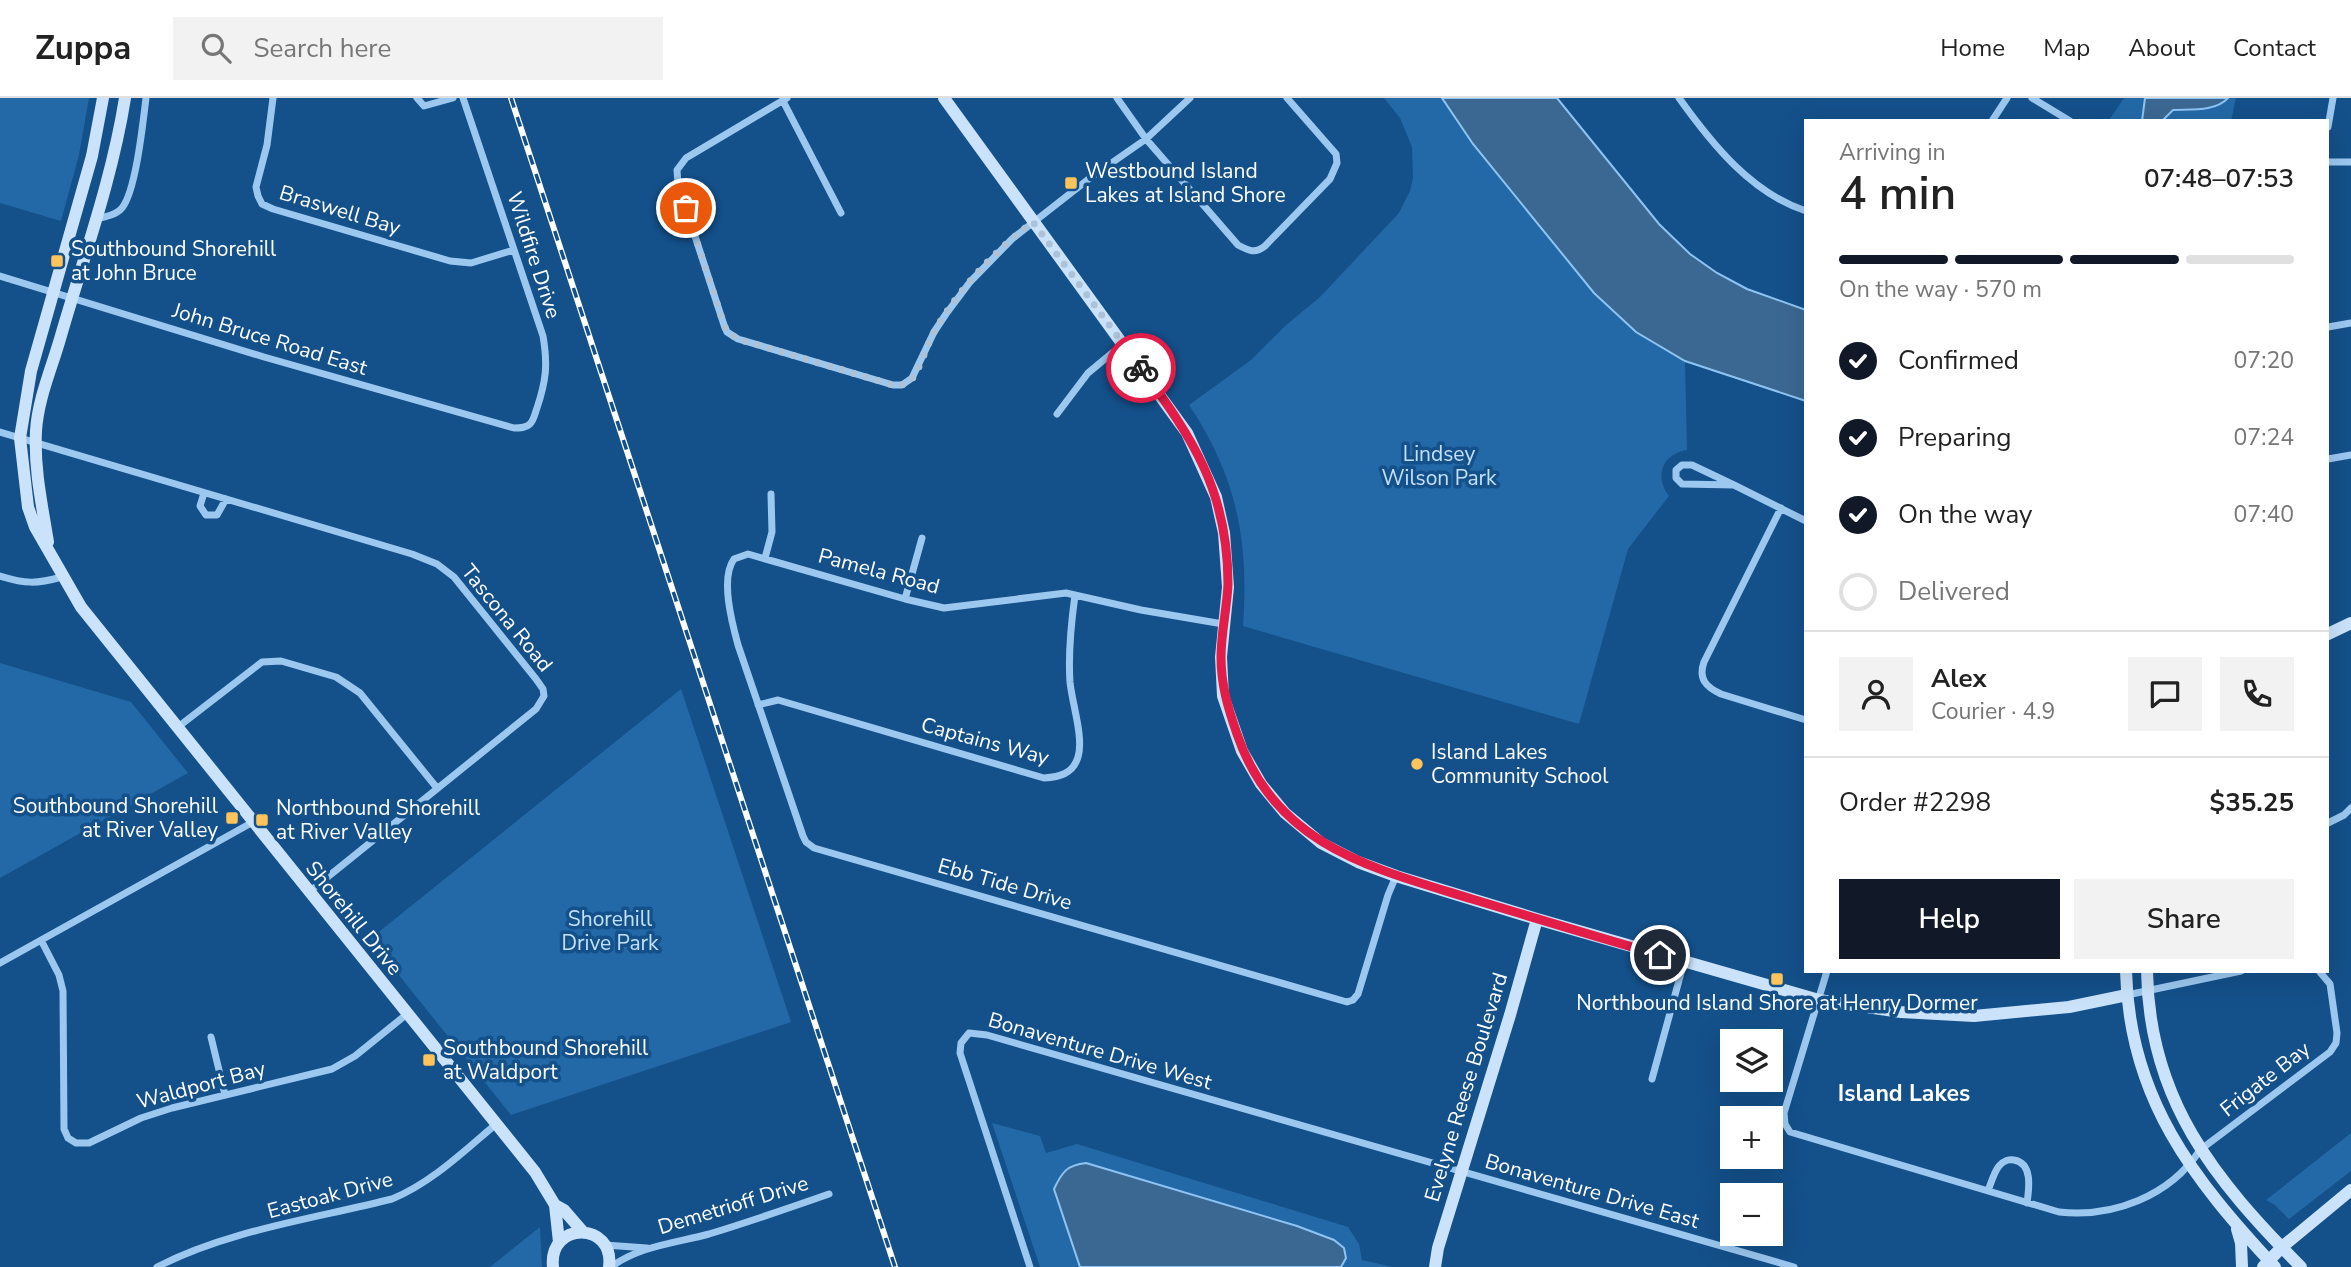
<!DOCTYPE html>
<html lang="en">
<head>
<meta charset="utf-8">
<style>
  body { margin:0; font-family:"Nunito Sans",sans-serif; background:#f2f2f2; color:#222; height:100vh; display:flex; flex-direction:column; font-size:26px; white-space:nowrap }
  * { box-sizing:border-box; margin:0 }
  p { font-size:23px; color:#767676 }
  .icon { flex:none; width:38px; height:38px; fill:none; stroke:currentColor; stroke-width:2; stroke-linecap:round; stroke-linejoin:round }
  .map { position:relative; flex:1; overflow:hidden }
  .drawer { position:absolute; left:1804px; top:21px; width:525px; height:854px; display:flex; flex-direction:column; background:#fff; border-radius:0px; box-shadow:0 7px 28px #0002 }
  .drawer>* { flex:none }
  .tools { position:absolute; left:1720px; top:931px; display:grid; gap:14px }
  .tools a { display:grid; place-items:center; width:63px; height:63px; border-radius:0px; background:#fff; box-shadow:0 7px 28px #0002; font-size:35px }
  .pin { position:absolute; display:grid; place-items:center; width:60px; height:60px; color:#fff; margin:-30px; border:4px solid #fff; border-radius:50%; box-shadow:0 2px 7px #0007 }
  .courier { position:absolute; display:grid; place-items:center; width:70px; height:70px; margin:-35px; border:5px solid #e11d48; border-radius:50%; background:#fff; color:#222; box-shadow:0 2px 9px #0007 }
  .overview em { font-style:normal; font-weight:600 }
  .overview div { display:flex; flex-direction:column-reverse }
  .overview { display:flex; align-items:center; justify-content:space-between; height:119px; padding:0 35px }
  h1 { font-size:46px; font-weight:600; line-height:52px }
  .bar { display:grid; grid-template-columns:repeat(4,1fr); gap:10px 7px; align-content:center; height:84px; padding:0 35px }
  .bar i { height:9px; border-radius:5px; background:#e0e0e0 }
  .bar .current { background:#111827 }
  .bar p { grid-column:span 4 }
  .line { display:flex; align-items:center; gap:18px; padding:0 35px; border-top:2px solid #e0e0e0 }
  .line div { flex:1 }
  .round { display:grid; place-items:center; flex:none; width:74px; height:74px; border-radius:0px; background:#f2f2f2 }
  ol { padding:0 35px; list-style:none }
  li { display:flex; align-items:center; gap:21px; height:77px }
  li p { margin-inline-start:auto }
  li .icon { padding:7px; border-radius:50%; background:#111827; color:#fff; stroke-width:4 }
  li:last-child { color:#767676 }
  li i { width:38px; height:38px; border:4px solid #e0e0e0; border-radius:50% }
  .cta { display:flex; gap:14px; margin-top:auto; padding:14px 35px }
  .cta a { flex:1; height:80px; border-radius:0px; background:#111827; color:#fff; font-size:28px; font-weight:600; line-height:80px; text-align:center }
  .cta a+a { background:#f2f2f2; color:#222 }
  header { display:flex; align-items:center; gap:42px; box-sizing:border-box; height:98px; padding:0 35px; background:#fff; border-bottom:2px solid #e0e0e0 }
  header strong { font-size:33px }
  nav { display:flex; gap:38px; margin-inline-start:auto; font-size:24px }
  .search { width:490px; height:63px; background:#f2f2f2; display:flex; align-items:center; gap:18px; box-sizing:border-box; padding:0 24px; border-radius:0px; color:#767676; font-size:26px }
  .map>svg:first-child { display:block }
  .green { fill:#2369a7 }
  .water { fill:#3b6892; stroke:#8ec4f3; stroke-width:2 }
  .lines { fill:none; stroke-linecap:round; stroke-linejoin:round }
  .street { stroke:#9cc8f0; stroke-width:7 }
  .secondary { stroke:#cae3fb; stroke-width:12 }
  .rail-casing { stroke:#fff; stroke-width:6 }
  .rail { stroke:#14508a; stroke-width:3.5; stroke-dasharray:10; stroke-linecap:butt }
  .done { stroke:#adc2d6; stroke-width:7; stroke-dasharray:0 12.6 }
  .route { stroke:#e11d48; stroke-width:9 }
  .poi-dot { fill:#ffc35b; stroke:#14508a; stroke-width:2.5 }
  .labels { text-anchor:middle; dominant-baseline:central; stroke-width:7; stroke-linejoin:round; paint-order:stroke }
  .poi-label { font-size:21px; fill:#fff; stroke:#14508a; text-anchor:start }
  .street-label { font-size:21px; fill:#fff; stroke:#14508a }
  .park-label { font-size:21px; fill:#c2e0fb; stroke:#14508a }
  .neighbourhood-label { font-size:23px; font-weight:bold; fill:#fff; stroke:#14508a }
</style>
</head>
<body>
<header>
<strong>Zuppa</strong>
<div class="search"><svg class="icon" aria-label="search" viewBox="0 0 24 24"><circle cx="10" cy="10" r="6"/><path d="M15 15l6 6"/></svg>Search here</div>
<nav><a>Home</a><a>Map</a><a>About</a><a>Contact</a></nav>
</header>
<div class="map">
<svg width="2351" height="1169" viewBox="0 0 2351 1169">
  <rect width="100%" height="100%" fill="#14508a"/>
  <!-- green -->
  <path class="green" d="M0 0H89L79 57 61 123 0 105Z
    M1384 0H1442C1471 44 1503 84 1537 125 1585 184 1615 228 1685 263L1687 352C1662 356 1654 379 1669 398L1628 451 1579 626 1243 528C1249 443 1237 379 1189 307L1251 262 1285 228 1320 199 1399 115 1410 93 1413 80 1412 49 1400 20Z
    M2124 0H2145L2142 23 2109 22Z
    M2228 0H2236L2231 23H2162L2173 12C2191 11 2215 14 2228 0Z
    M0 565 131 604 188 675 0 780Z
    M681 591 791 924 511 1017 370 841Z
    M992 1025 1040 1038 1046 1055 1077 1046 1348 1129 1359 1146 1362 1162 1393 1169H1040Z
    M2351 1035V1073L2289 1121 2275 1107 2266 1102Z
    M540 1129 542 1169H489H490Z"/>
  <!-- water -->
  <path class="water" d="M1442 0H1557L1659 126 1690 156 1717 175 1747 191 1806 212V303L1685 263 1636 234 1594 195 1473 46Z
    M2145 0H2228C2215 14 2191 11 2173 12L2162 23H2142Z
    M1086 1065 1297 1128 1334 1142 1344 1150 1346 1160 1341 1169H1080L1054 1091C1062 1074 1067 1067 1086 1065Z"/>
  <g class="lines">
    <!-- street -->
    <path class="street" d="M273 0 267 47 256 89 258 98 262 106 273 111 450 163 471 165 514 152
      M417 0 424 8 453 0
      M787 0 686 60 677 72 678 86 724 227 727 234 738 241 893 287H902L912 280 934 234 946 216 970 184 1012 141 1090 80 1146 41 1190 0
      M1117 0 1146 41 1238 147C1249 153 1255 156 1265 148L1330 81 1337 65 1336 56 1287 0
      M1679 0C1712 46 1751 95 1806 113
      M2032 0 2070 23
      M783 3 841 115
      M1992 23 2007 0
      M2328 29 2333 0
      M2328 64H2351
      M96 121C105 119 116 117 122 110 136 93 143 24 146 0
      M0 178 264 259 514 330C520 330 526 330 530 326 534 322 535 315 537 310 546 283 548 267 543 238L463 0
      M2328 229 2351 225
      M1057 316 1088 275 1123 246
      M0 334 412 456 437 466 454 479 536 581 543 591 544 598 536 611 309 794
      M2328 361 2351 357
      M1734 387 1692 367H1682L1676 372V380L1682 386 1734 387 1806 423
      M204 395 200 408 206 417H217L226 401
      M1781 410 1704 564C1698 581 1706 589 1721 596L1806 622
      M765 460 772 434 771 396
      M0 478C26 486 36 486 62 479
      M905 501 922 440
      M1223 526 1141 512 1066 495 944 510 905 501 748 456 734 461C720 480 732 525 738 547L803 738 806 744 814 750 1347 904 1353 902 1358 896 1388 797 1396 778
      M758 607 778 602 1044 680C1059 679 1073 676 1078 659 1084 640 1072 605 1070 584 1068 555 1071 526 1075 497
      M178 629 262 564 281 563 336 579 360 595 437 690
      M2328 725 2344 717 2351 710
      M41 842 59 877 63 893 64 1031 68 1040 76 1045H89L141 1020 172 1010 332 971 355 958 407 916
      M0 865 253 724
      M1827 873 1784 1015 1785 1026 1790 1034 2059 1114C2113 1120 2170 1098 2200 1052L2330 954 2336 945 2337 935 2330 886 2319 873
      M2127 897 2241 873
      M211 939 225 997
      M1652 981 1684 864
      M1988 1093C1991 1085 1994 1074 1999 1068 2003 1063 2009 1061 2014 1062 2033 1065 2029 1091 2027 1105
      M605 1147 647 1150
      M157 1169C229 1132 313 1121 392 1101 431 1085 463 1054 495 1027
      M611 1169C639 1148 676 1145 709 1136 749 1124 789 1110 829 1096
      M1030 1169 960 955 961 945 969 935 987 937 1794 1169"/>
    <!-- secondary -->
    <path class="secondary" d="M103 0 92 58 31 273 20 340 28 409 35 429 81 509 535 1074 555 1107 559 1144
      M944 0 1187 335 1216 399 1224 435 1228 489 1221 559 1223 598 1242 653 1261 686 1285 715 1321 745 1358 764 1396 778 1537 821 1819 902 1901 914 1974 918 2069 909 2127 897
      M48 444C42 407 34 371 36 333 38 301 51 272 60 241 83 161 112 82 125 0
      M2328 536 2351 525
      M2126 873C2129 1000 2193 1081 2275 1169
      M2147 873C2149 1002 2214 1081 2301 1169
      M555 1107 564 1112 583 1134
      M2237 1131 2241 1145 2242 1169
      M553 1169C548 1123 615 1123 609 1169
      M1435 1169 1438 1150 1510 917 1537 821
      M2263 1169 2282 1149 2351 1092"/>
    <defs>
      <path id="rail" d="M511 0 895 1169"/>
    </defs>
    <!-- rail casing -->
    <use href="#rail" class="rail-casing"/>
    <!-- rail -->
    <use href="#rail" class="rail"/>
  </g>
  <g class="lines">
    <!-- done -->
    <path class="done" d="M686 110 724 227 727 234 738 241 893 287C899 287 904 287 909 284 918 277 927 247 933 236 956 194 994 153 1033 124L1141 270"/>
    <!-- route -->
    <path class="route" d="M1141 270C1193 341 1228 393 1228 486 1227 510 1221 535 1221 559 1221 587 1228 610 1237 636 1275 748 1372 770 1472 801 1535 820 1597 839 1660 857"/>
  </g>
  <!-- markers -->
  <g class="poi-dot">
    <rect x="1064" y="78" width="14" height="14" rx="3.5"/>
    <rect x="50" y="156" width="14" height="14" rx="3.5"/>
    <circle cx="1417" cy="666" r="7"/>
    <rect x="225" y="713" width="14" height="14" rx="3.5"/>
    <rect x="255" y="715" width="14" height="14" rx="3.5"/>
    <rect x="1770" y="874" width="14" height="14" rx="3.5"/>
    <rect x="422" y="955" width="14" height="14" rx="3.5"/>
  </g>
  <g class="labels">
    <!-- poi labels -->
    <g class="poi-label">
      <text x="1085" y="73">Westbound Island<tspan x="1085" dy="24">Lakes at Island Shore</tspan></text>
      <text x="71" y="151">Southbound Shorehill<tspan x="71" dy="24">at John Bruce</tspan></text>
      <text x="1431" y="654">Island Lakes<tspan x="1431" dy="24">Community School</tspan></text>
      <text x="218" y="708" text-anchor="end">Southbound Shorehill<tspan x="218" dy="24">at River Valley</tspan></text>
      <text x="276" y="710">Northbound Shorehill<tspan x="276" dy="24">at River Valley</tspan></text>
      <text x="1777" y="905" text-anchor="middle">Northbound Island Shore at Henry Dormer</text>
      <text x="443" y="950">Southbound Shorehill<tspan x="443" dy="24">at Waldport</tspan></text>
    </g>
    <!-- street labels -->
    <g class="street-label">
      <text transform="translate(340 112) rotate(17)">Braswell Bay</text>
      <text transform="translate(534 157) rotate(72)">Wildfire Drive</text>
      <text transform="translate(270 241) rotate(17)">John Bruce Road East</text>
      <text transform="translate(879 473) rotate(15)">Pamela Road</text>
      <text transform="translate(507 520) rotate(51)">Tascona Road</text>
      <text transform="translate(985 643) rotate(15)">Captains Way</text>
      <text transform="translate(1005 786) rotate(16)">Ebb Tide Drive</text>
      <text transform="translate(354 820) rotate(51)">Shorehill Drive</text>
      <text transform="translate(1100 953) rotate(16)">Bonaventure Drive West</text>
      <text transform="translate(2265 981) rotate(-38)">Frigate Bay</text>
      <text transform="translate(201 987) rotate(-15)">Waldport Bay</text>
      <text transform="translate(1466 989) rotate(-73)">Evelyne Reese Boulevard</text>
      <text transform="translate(1592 1093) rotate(16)">Bonaventure Drive East</text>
      <text transform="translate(330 1097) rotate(-15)">Eastoak Drive</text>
      <text transform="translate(733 1107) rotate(-17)">Demetrioff Drive</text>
    </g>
    <!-- park labels -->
    <g class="park-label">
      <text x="1439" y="356">Lindsey<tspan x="1439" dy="24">Wilson Park</tspan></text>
      <text x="610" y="821">Shorehill<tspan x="610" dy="24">Drive Park</tspan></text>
    </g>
    <!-- neighbourhood labels -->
    <g class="neighbourhood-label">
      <text x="1904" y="995">Island Lakes</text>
    </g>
  </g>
</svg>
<div class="tools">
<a><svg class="icon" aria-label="layers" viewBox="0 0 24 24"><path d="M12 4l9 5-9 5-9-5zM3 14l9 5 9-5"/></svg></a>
<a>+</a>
<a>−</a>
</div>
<div class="pin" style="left:686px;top:110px;background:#ea580c"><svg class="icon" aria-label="bag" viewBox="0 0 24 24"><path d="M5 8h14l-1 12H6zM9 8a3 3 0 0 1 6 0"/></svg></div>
<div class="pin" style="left:1660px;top:857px;background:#1f2937"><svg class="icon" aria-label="home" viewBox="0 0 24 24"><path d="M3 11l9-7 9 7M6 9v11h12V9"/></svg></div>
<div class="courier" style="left:1141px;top:270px"><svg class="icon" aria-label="bike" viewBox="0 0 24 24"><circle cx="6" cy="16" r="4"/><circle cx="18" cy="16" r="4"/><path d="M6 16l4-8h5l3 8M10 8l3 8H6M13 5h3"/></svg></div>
<section class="drawer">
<div class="overview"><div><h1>4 min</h1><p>Arriving in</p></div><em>07:48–07:53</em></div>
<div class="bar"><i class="current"></i><i class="current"></i><i class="current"></i><i></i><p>On the way · 570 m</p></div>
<ol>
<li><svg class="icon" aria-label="check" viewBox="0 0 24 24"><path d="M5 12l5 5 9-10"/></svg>Confirmed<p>07:20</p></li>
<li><svg class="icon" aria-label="check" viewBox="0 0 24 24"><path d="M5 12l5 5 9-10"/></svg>Preparing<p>07:24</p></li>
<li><svg class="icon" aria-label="check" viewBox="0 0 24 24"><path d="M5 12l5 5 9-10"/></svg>On the way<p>07:40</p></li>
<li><i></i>Delivered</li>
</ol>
<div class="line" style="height:126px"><a class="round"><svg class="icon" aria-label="person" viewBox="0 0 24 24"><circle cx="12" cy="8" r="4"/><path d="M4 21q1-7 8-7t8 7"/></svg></a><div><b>Alex</b><p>Courier · 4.9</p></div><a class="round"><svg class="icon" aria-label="chat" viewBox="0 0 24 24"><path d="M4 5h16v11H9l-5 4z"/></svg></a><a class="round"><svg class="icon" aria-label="phone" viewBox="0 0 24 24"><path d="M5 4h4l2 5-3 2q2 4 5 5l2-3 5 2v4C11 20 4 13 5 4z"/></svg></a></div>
<div class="line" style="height:91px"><div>Order #2298</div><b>$35.25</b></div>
<div class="cta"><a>Help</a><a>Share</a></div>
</section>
</div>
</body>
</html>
